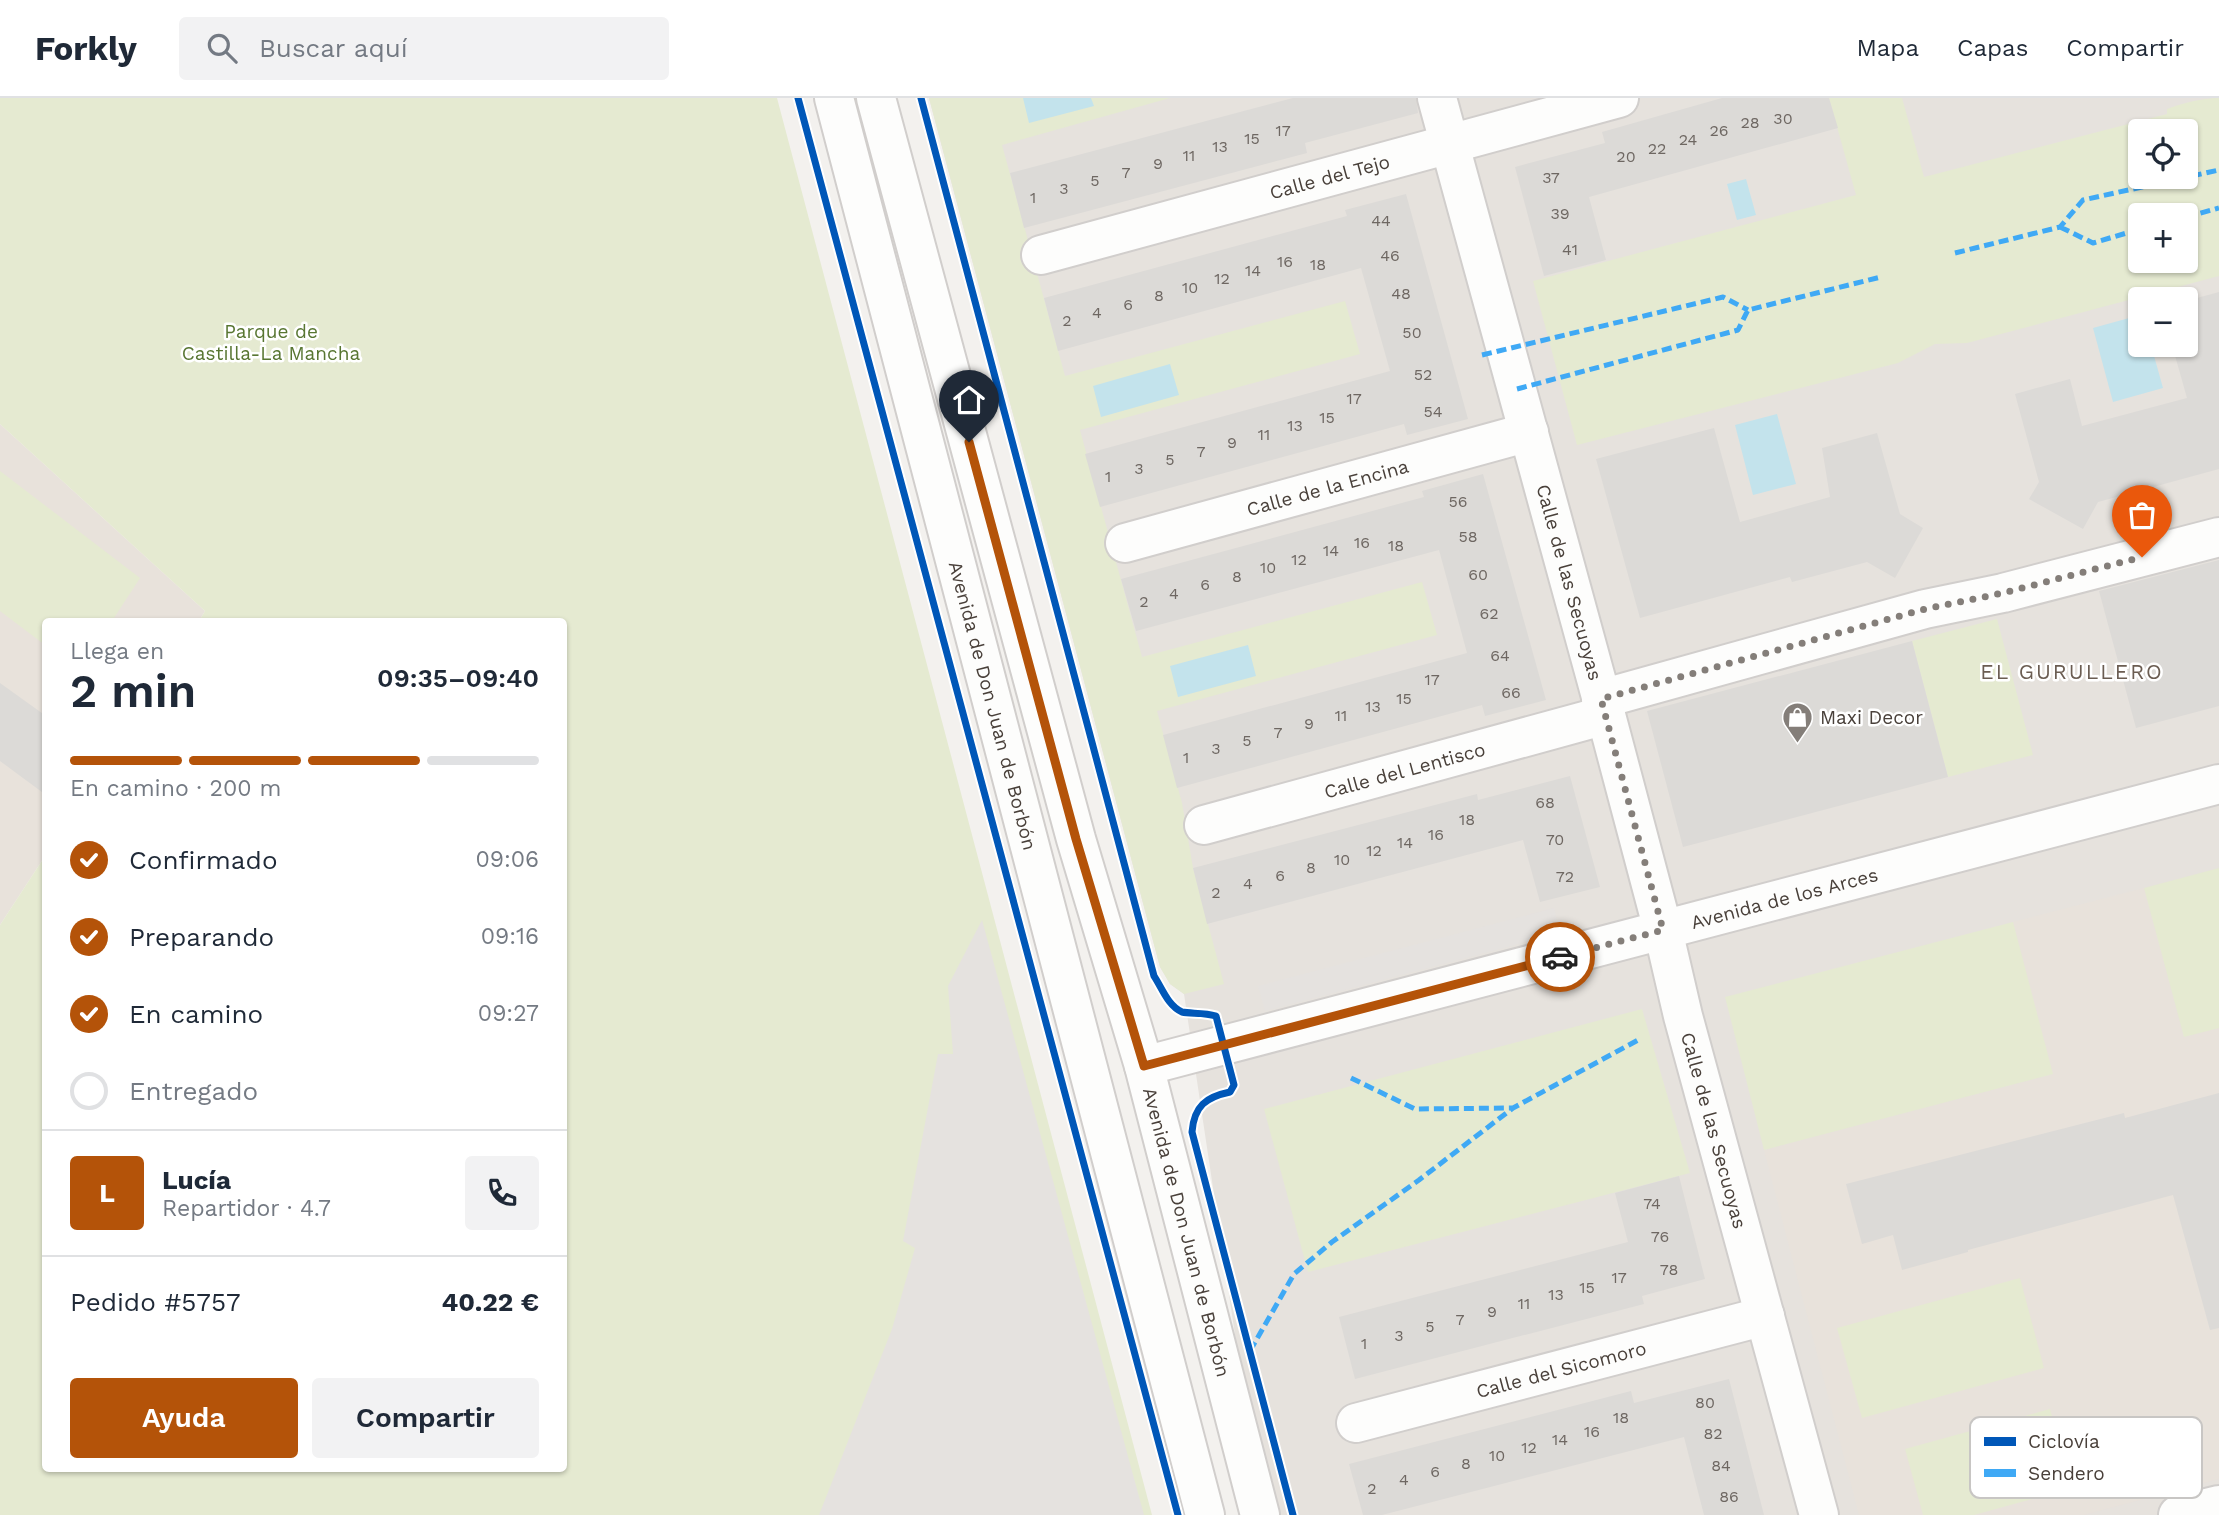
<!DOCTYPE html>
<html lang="es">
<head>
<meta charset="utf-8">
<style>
  body { margin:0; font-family:"Work Sans",sans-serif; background:#f2f2f3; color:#1f2937; height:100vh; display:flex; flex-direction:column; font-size:26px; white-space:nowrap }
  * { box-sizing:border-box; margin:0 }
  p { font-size:23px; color:#747a83 }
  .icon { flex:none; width:38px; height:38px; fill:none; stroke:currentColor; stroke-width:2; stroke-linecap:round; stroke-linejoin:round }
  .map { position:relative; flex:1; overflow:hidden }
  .drawer { position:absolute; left:42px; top:520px; width:525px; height:854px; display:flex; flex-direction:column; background:#fff; border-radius:7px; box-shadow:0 2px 5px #0004 }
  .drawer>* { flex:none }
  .controls { position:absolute; left:2128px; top:21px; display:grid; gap:14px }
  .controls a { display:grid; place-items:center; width:70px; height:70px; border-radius:7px; background:#fff; box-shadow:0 2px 5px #0004; font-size:35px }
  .pin { position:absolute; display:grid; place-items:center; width:60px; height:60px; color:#fff; margin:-72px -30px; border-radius:50% 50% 50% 0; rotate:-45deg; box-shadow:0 0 7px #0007 }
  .pin .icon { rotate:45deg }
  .courier { position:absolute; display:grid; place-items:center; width:70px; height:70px; margin:-35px; border:5px solid #b45309; border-radius:50%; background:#fff; color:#222; box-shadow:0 2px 9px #0007 }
  .headline em { font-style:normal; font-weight:600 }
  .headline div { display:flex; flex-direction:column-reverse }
  .headline { display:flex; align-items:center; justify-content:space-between; height:119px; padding:0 28px }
  h1 { font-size:46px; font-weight:600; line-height:52px }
  .bar { display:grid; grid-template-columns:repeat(4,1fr); gap:10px 7px; align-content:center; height:84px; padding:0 28px }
  .bar i { height:9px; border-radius:5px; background:#e0e1e3 }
  .bar .current { background:#b45309 }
  .bar p { grid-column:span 4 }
  .line { display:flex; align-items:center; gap:18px; padding:0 28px; border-top:2px solid #e0e1e3 }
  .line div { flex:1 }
  .round { display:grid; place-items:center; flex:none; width:74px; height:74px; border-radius:7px; background:#f2f2f3 }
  ol { padding:0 28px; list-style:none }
  li { display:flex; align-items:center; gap:21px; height:77px }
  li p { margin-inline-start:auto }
  li .icon { padding:7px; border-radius:50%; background:#b45309; color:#fff; stroke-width:4 }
  li:last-child { color:#747a83 }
  li i { width:38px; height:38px; border:4px solid #e0e1e3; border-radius:50% }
  .primary-button { display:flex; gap:14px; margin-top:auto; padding:14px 28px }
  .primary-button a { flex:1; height:80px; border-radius:7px; background:#b45309; color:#fff; font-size:28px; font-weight:600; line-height:80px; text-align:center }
  .primary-button a+a { background:#f2f2f3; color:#1f2937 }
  header { display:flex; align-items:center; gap:42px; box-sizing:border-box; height:98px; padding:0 35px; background:#fff; border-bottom:2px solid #e0e1e3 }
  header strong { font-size:33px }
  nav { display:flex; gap:38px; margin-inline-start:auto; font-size:24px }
  .search { width:490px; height:63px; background:#f2f2f3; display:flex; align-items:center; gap:18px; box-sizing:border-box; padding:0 24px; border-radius:7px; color:#747a83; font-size:26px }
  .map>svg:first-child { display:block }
  .residential { fill:#e6e2dd; fill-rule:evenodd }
  .education { fill:#e8e2db }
  .green { fill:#e5ead1; fill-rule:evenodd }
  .parking { fill:#e5e2df }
  .water { fill:#c3e3ec }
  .building { fill:#dcdad7 }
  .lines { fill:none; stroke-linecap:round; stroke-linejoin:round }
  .minor-casing { stroke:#d1cecc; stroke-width:42 }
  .tertiary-casing { stroke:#d1cecc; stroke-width:42 }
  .minor { stroke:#fdfdfc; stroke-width:38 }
  .tertiary { stroke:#fdfdfc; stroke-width:38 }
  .quiet { stroke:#3fa9f5; stroke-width:5; stroke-dasharray:10 5; stroke-linecap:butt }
  .cycleway-casing { stroke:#fff; stroke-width:11 }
  .cycleway { stroke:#0057b8; stroke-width:7 }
  .done { stroke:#847e79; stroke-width:7; stroke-dasharray:0 12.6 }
  .route { stroke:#b45309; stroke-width:9 }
  .labels { text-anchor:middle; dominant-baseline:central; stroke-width:5; stroke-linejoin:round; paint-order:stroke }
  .number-label { font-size:16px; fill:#6e6762 }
  .street-label { font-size:19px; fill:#49403a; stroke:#fff }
  .park-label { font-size:19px; fill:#587632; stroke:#fff }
  .poi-label { font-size:19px; fill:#49403a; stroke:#fff; text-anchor:start }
  .neighbourhood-label { font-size:21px; letter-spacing:2px; fill:#6b5d52; stroke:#fff }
  .key { fill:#fff; stroke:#c8c6c4; stroke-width:2 }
  .key-label { font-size:19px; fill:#49403a }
</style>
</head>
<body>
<header>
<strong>Forkly</strong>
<div class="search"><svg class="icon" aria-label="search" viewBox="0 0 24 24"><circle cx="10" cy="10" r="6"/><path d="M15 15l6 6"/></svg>Buscar aquí</div>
<nav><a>Mapa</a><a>Capas</a><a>Compartir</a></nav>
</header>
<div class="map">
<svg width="2219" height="1417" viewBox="0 0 2219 1417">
  <rect width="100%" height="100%" fill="#f3f1ee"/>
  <!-- residential -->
  <path class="residential" d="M929 0H2219V1417H1262L1184 896 1170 886 1160 869ZM2140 33H2186V79H2140ZM2140 117H2186V163H2140ZM2140 201H2186V247H2140Z"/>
  <!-- education -->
  <path class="education" d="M0 326 205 513 199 523H46L45 758 0 827Z
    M2144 790 2184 939 2219 930V1381L2084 1417H1859L1764 1052 2053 976 2013 824Z"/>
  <!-- green -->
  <path class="green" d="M0 0H777L1152 1417H0V827L45 758 46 1370H564V523H199L205 513 0 326Z
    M929 0H1170L1002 47 1065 278 1345 203 1360 256 1080 332 1142 559 1422 484 1437 537 1157 613 1182 705 1193 770 1224 886 1184 896 1170 886 1160 869Z
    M1829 0H1902L1924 79 2167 16V11C2183 5 2202 0 2219 0V178L1967 245 1935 246 1898 265 1577 347 1533 183 1856 97ZM2140 33H2186V79H2140ZM2140 117H2186V163H2140Z
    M0 373 140 480 112 523H46L45 547 0 513Z
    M1997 521 2033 657 1948 679 1912 543Z
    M2219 770V930L2184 939 2144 790Z
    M2013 824 2053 976 1764 1052 1725 899Z
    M1642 911 1690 1075 1308 1174 1264 1011Z
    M2020 1180 2044 1270 1862 1320 1837 1230Z
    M2050 1311 2072 1390 1974 1417H1923L1905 1351Z"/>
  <!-- parking -->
  <path class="parking" d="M1554 810 1560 835 1265 913 1258 888Z
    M982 822 1144 1417H819L892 1231 915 1150 903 1143 938 956H953L948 888Z"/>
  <!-- water -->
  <path class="water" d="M1023 0H1091L1094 8 1029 25Z
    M1746 81 1756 117 1737 122 1727 86Z
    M2140 217V247H2151L2163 290 2113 304 2093 230Z
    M1170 266 1179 297 1101 319 1093 288Z
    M1777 316 1796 386 1753 397 1735 327Z
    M1248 547 1256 578 1178 599 1170 568Z"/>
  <!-- building -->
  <path class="building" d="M1293 0H1416L1418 15 1305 45 1307 55 1024 130 1010 75Z
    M1722 0H1829L1838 30 1589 99 1606 162 1544 178 1515 69 1605 45 1602 34Z
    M1406 96 1468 321 1407 337 1404 326 1100 409 1085 356 1390 273 1361 170 1058 253 1044 200 1347 118 1345 112Z
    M2219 194V371L2098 404 2083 431 2029 401 2039 384 2015 296 2070 281 2082 328 2187 300 2172 247H2186V203Z
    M1714 330 1740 424 1830 399 1822 350 1877 335 1900 416 1923 430 1895 480 1867 464 1792 484 1790 479 1640 520 1596 361Z
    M1483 376 1546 602 1485 618 1482 607 1177 690 1163 637 1467 555 1439 452 1136 533 1121 481 1424 399 1422 393Z
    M2219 462V608L2136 630 2099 493Z
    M1912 543 1948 679 1683 749 1647 613Z
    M0 585 46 618V697L0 663Z
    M1570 678 1600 789 1540 804 1523 742 1207 826 1193 770 1477 696 1478 702Z
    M2219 995V1230L2210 1232 2173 1097 1968 1152V1154L1902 1172 1893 1137 1862 1146 1846 1086 2124 1015 2125 1020Z
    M1679 1078 1705 1181 1642 1198 1644 1206 1355 1281 1339 1219 1628 1144 1615 1095Z
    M1729 1281 1764 1417H1704L1684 1339 1382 1417H1363L1349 1366 1631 1293 1634 1305Z"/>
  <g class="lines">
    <defs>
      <g id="minor">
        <path id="s1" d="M1437 0 1606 617 1663 832 1683 918 1819 1417"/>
        <path id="s2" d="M1041 157 1619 0"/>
        <path id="s3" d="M1125 445 1529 334"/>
        <path d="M1601 601 1925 511 2003 495 2219 439"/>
        <path id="s4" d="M1204 727 1606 617"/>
        <path id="s5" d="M1144 968 2219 686"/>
        <path id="s6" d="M1356 1325 1765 1218"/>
        <path d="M2178 1417 2219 1407"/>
      </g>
      <g id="tertiary">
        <path id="s7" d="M834 0 1205 1417"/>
        <path id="s8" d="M876 0 1076 741 1144 968 1260 1417"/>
      </g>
    </defs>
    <!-- minor casing -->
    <use href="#minor" class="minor-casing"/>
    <!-- tertiary casing -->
    <use href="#tertiary" class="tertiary-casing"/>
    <!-- minor -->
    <use href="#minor" class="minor"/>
    <!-- tertiary -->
    <use href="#tertiary" class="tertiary"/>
    <!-- quiet -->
    <path class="quiet" d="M2186 119 2219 110
      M2060 129 2093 145 2140 131
      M1955 155 2060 129 2083 102 2219 72
      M1482 257 1723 199 1748 212
      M1517 291 1738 232 1748 212 1881 179
      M1351 980 1415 1011 1513 1010
      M1250 1253 1294 1176 1332 1144 1419 1082 1513 1010 1638 942"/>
    <defs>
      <path id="cycleway" d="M798 0 1178 1417
        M921 0 1154 878C1162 890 1168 908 1182 914 1190 916 1204 914 1216 918L1234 987 1230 994C1206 999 1194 1008 1192 1034L1293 1417"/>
    </defs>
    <!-- cycleway casing -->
    <use href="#cycleway" class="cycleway-casing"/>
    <!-- cycleway -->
    <use href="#cycleway" class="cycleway"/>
  </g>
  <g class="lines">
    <!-- done -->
    <path class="done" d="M1560 859 1663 832 1601 601 1925 511 2003 495 2142 459"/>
    <!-- route -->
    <path class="route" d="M969 344 1076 741 1144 968 1560 859"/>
  </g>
  <!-- icons -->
  <defs>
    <symbol id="shop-pin" viewBox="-11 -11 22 30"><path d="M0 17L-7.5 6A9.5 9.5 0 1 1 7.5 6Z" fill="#847e79" stroke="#fff"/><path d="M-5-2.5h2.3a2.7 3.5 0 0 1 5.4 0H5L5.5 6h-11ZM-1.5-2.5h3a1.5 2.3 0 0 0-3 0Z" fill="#fff"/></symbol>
  </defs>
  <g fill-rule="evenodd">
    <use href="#shop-pin" x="1780" y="602" width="35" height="47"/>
  </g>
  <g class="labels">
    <!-- number labels -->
    <g class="number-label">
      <text x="1783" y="20">30</text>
      <text x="1750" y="24">28</text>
      <text x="1283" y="32">17</text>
      <text x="1719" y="32">26</text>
      <text x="1252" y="40">15</text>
      <text x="1688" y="41">24</text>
      <text x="1220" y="48">13</text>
      <text x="1657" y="50">22</text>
      <text x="1189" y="57">11</text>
      <text x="1626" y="58">20</text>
      <text x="1158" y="65">9</text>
      <text x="1126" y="74">7</text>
      <text x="1551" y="79">37</text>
      <text x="1095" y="82">5</text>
      <text x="1064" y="90">3</text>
      <text x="1033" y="99">1</text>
      <text x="1560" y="115">39</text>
      <text x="1381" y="122">44</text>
      <text x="1570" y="151">41</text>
      <text x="1390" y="157">46</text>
      <text x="1285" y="163">16</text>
      <text x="1318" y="166">18</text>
      <text x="1253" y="172">14</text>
      <text x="1222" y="180">12</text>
      <text x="1190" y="189">10</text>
      <text x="1401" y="195">48</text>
      <text x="1159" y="197">8</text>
      <text x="1128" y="206">6</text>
      <text x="1097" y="214">4</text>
      <text x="1067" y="222">2</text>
      <text x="1412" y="234">50</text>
      <text x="1423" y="276">52</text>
      <text x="1354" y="300">17</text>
      <text x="1433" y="313">54</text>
      <text x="1327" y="319">15</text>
      <text x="1295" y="327">13</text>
      <text x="1264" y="336">11</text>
      <text x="1232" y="344">9</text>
      <text x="1201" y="353">7</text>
      <text x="1170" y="361">5</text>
      <text x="1139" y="370">3</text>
      <text x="1108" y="378">1</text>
      <text x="1458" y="403">56</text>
      <text x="1468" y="438">58</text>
      <text x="1362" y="444">16</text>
      <text x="1396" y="447">18</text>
      <text x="1331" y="452">14</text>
      <text x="1299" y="461">12</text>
      <text x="1268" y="469">10</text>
      <text x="1478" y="476">60</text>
      <text x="1237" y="478">8</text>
      <text x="1205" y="486">6</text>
      <text x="1174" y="495">4</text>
      <text x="1144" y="503">2</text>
      <text x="1489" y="515">62</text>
      <text x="1500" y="557">64</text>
      <text x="1432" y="581">17</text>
      <text x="1511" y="594">66</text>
      <text x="1404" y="600">15</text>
      <text x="1373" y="608">13</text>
      <text x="1341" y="617">11</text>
      <text x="1309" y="625">9</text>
      <text x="1278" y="634">7</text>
      <text x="1247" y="642">5</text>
      <text x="1216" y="650">3</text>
      <text x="1186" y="659">1</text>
      <text x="1545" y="704">68</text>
      <text x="1467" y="721">18</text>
      <text x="1436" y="736">16</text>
      <text x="1555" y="741">70</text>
      <text x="1405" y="744">14</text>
      <text x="1374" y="752">12</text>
      <text x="1342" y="761">10</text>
      <text x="1311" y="769">8</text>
      <text x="1280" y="777">6</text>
      <text x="1565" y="778">72</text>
      <text x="1248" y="785">4</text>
      <text x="1216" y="794">2</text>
      <text x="1652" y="1105">74</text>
      <text x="1660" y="1138">76</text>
      <text x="1669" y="1171">78</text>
      <text x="1619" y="1179">17</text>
      <text x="1587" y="1189">15</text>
      <text x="1556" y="1196">13</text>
      <text x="1524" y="1205">11</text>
      <text x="1492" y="1213">9</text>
      <text x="1460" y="1221">7</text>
      <text x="1430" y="1228">5</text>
      <text x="1399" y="1237">3</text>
      <text x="1364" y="1245">1</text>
      <text x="1705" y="1304">80</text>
      <text x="1621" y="1319">18</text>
      <text x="1592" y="1333">16</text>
      <text x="1713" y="1335">82</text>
      <text x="1560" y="1341">14</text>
      <text x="1529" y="1349">12</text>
      <text x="1497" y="1357">10</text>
      <text x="1466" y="1365">8</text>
      <text x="1721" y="1367">84</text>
      <text x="1435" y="1373">6</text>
      <text x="1404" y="1381">4</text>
      <text x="1372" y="1390">2</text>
      <text x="1729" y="1398">86</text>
    </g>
    <!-- street labels -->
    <g class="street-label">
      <text stroke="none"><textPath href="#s2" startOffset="299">Calle del Tejo</textPath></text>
      <text stroke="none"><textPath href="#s3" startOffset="210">Calle de la Encina</textPath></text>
      <text stroke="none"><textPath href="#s1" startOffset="502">Calle de las Secuoyas</textPath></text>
      <text stroke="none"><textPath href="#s7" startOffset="628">Avenida de Don Juan de Borbón</textPath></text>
      <text stroke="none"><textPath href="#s4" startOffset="208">Calle del Lentisco</textPath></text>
      <text stroke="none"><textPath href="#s5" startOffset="662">Avenida de los Arces</textPath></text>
      <text stroke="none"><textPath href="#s1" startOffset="1069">Calle de las Secuoyas</textPath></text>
      <text stroke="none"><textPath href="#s8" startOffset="1176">Avenida de Don Juan de Borbón</textPath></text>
      <text stroke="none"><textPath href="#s6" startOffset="212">Calle del Sicomoro</textPath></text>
    </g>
    <!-- park labels -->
    <g class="park-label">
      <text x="271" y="233">Parque de<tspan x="271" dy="22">Castilla-La Mancha</tspan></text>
    </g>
    <!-- poi labels -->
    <g class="poi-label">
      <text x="1820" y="619">Maxi Decor</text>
    </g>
    <!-- neighbourhood labels -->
    <g class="neighbourhood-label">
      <text x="2072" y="573">EL GURULLERO</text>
    </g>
  </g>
  <!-- legend -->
  <rect x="1970" y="1319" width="232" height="81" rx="10" class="key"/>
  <rect x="1984" y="1339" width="32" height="9" fill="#0057b8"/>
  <rect x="1984" y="1371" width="32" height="8" fill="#3fa9f5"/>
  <g class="key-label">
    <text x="2028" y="1350">Ciclovía</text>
    <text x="2028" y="1382">Sendero</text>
  </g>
</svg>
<div class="controls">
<a><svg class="icon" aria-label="locate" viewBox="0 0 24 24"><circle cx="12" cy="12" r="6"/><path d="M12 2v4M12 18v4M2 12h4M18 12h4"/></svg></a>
<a>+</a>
<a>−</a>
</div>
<div class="pin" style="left:2142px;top:459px;background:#ea580c"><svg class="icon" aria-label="bag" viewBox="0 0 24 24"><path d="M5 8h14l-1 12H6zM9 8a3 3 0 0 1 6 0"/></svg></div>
<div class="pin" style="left:969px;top:344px;background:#1f2937"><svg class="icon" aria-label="home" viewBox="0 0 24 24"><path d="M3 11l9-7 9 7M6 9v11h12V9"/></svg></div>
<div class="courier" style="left:1560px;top:859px"><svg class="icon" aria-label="car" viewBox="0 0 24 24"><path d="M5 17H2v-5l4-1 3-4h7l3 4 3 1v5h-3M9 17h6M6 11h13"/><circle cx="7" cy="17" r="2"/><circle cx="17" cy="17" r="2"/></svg></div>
<section class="drawer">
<div class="headline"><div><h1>2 min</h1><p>Llega en</p></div><em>09:35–09:40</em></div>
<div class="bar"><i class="current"></i><i class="current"></i><i class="current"></i><i></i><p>En camino · 200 m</p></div>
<ol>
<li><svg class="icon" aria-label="check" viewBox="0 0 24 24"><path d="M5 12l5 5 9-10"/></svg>Confirmado<p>09:06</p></li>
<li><svg class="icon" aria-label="check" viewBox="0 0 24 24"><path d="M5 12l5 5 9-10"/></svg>Preparando<p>09:16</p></li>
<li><svg class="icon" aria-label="check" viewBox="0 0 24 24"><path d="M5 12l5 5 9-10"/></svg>En camino<p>09:27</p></li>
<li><i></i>Entregado</li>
</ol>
<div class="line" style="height:126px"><b class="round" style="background:#b45309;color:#fff">L</b><div><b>Lucía</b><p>Repartidor · 4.7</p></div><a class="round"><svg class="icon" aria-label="phone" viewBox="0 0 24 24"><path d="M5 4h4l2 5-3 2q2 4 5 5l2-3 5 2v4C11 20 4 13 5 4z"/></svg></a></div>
<div class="line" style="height:91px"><div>Pedido #5757</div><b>40.22 €</b></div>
<div class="primary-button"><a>Ayuda</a><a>Compartir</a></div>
</section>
</div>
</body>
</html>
